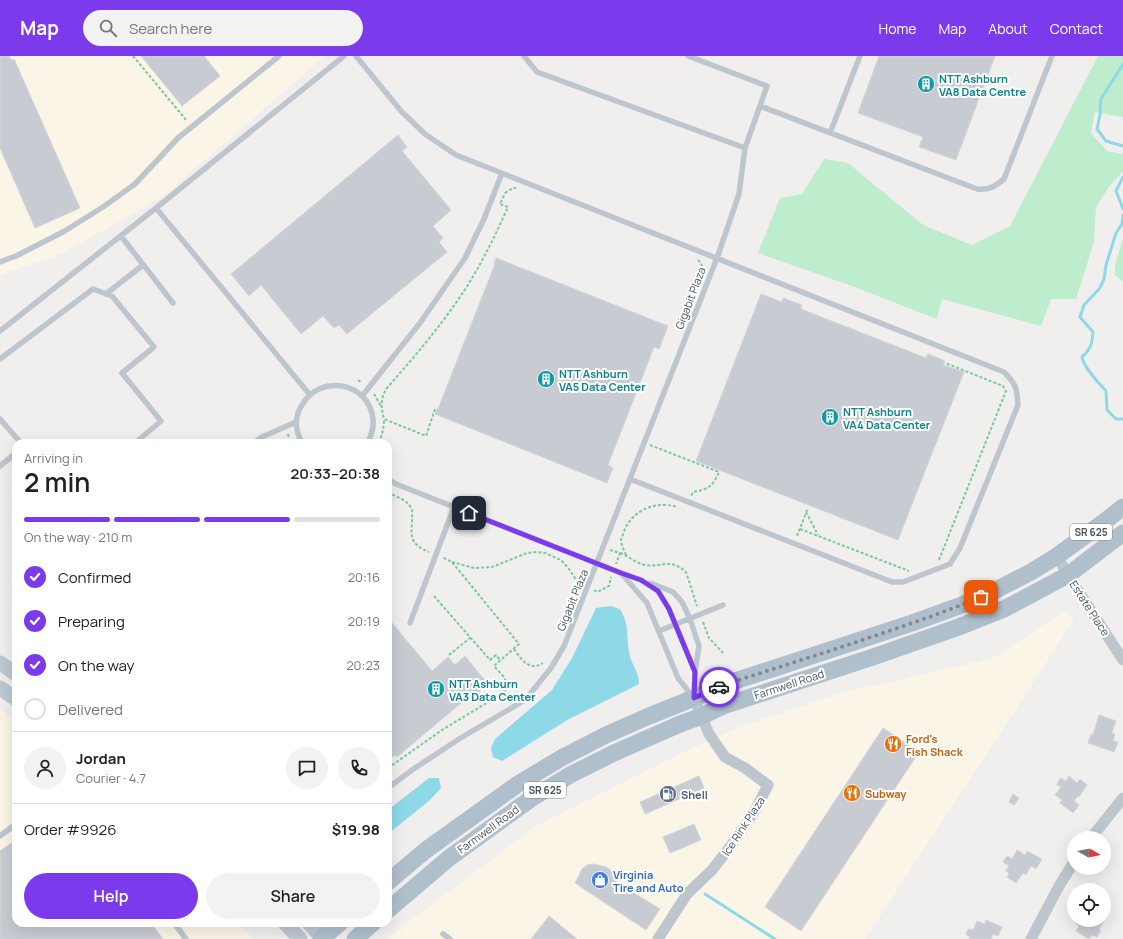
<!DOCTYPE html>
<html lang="en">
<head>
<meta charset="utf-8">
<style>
  body { margin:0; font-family:Manrope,sans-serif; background:#f2f2f2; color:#202124; height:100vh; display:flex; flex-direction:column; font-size:15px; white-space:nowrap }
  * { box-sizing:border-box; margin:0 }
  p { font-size:13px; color:#757577 }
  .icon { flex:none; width:22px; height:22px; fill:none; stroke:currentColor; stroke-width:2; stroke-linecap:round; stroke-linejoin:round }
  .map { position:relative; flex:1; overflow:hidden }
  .side { position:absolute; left:12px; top:383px; width:380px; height:488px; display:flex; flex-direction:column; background:#fff; border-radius:12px; box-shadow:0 4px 16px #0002 }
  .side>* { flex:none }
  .needle { width:26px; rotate:99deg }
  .buttons { position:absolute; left:1067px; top:775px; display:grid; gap:8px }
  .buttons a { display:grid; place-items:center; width:44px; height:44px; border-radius:50%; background:#fff; box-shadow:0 4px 16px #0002; font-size:20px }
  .pin { position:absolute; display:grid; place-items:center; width:34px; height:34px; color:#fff; margin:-17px; border-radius:8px; box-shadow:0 2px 6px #0006 }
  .courier { position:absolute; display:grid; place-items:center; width:40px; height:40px; margin:-20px; border:3px solid #7c3aed; border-radius:50%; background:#fff; color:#222; box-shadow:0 1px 5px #0007 }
  .overview em { font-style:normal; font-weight:600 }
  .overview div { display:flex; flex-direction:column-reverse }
  .overview { display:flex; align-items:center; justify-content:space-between; height:68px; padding:0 12px }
  h1 { font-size:26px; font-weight:600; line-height:30px }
  .bar { display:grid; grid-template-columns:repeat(4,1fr); gap:6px 4px; align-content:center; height:48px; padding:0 12px }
  .bar i { height:5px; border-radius:3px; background:#e0e0e0 }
  .bar .active { background:#7c3aed }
  .bar p { grid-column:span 4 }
  .line { display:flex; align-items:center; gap:10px; padding:0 12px; border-top:1px solid #e0e0e0 }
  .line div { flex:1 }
  .round { display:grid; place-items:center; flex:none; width:42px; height:42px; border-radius:21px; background:#f2f2f2 }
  ol { padding:0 12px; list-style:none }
  li { display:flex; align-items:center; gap:12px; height:44px }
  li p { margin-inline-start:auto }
  li .icon { padding:4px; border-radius:50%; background:#7c3aed; color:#fff; stroke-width:4 }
  li:last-child { color:#757577 }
  li i { width:22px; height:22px; border:2px solid #e0e0e0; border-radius:50% }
  .cta { display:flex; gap:8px; margin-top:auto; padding:8px 12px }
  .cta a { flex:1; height:46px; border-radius:24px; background:#7c3aed; color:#fff; font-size:16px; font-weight:600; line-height:46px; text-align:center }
  .cta a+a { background:#f2f2f2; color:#202124 }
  header { display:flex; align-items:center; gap:24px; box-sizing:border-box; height:56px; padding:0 20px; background:#7c3aed; color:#fff }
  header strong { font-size:19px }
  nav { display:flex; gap:22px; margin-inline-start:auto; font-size:14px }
  .search { width:280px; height:36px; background:#f2f2f2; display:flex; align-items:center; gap:10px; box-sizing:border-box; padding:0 14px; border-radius:22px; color:#757577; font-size:15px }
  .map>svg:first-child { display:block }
  .commercial { fill:#fbf5e8 }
  .green { fill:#beedce }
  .water { fill:#8dd9e8 }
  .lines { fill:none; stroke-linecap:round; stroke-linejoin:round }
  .stream { stroke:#8dd9e8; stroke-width:3 }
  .building { fill:#c8cbd1; stroke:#d2d5da }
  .path { stroke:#77ca9e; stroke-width:2; stroke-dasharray:3 2; stroke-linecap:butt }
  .lane { stroke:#bdc6cd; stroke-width:5.5 }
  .street { stroke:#bdc6cd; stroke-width:11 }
  .secondary { stroke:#bcc8d2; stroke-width:15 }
  .primary { stroke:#afbfcc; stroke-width:17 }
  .done { stroke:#82898e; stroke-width:4; stroke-dasharray:0 7.2 }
  .route { stroke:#7c3aed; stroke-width:5 }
  .labels { text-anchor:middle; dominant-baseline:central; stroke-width:4; stroke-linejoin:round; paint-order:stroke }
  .shield { fill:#fff; stroke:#7e868c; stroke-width:1 }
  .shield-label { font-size:10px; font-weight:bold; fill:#47525b }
  .culture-label { font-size:11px; font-weight:bold; fill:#0d838f; stroke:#fff; text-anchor:start }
  .street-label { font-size:11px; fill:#47525b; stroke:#fff }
  .food-label { font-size:11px; font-weight:bold; fill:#c56008; stroke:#fff; text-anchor:start }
  .service-label { font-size:11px; font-weight:bold; fill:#4e5e75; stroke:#fff; text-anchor:start }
  .shop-label { font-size:11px; font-weight:bold; fill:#366cbe; stroke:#fff; text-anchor:start }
</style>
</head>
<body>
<header>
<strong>Map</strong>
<div class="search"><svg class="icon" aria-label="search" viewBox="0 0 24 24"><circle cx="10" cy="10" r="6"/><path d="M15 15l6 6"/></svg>Search here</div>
<nav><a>Home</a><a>Map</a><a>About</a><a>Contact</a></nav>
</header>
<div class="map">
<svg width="1123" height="883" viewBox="0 0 1123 883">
  <rect width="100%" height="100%" fill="#f1eeee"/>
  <!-- commercial -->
  <path class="commercial" d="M0 0H325L161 142 61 198 0 219Z
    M1066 554 1074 564 865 883H386L536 770 693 692 738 672 847 635 909 622 993 602Z
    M0 653 16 665V867H240L253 883H0Z"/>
  <!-- green -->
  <path class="green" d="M1098 0H1123V62L1122 61 1095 56 1091 77 1107 95 1123 98V115L1109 131 1096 151 1094 186 1076 243H1051L1041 270 942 243 937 263 849 229 758 197 780 142 802 138 824 103 848 107 923 169 972 189 1010 170Z
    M1123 183V226L1115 219V208Z"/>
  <!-- water -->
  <path class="water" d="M610 550 620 553C630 570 626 578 629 595 630 607 639 615 639 628L569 663 502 705 493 701 491 692 495 683 552 634 572 602 596 552Z
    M429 722H439L441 732 430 744 388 778V754Z"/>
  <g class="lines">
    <!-- stream -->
    <path class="stream" d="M1123 8 1101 43 1100 59 1097 73 1106 85 1123 90
      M1123 121 1116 135 1123 153
      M1123 159 1122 168 1116 177 1106 209 1104 223 1100 232 1084 249 1080 261 1093 276C1092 288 1091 293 1082 301 1084 312 1098 326 1106 335L1107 354 1116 363H1123
      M705 838 775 883"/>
  </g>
  <!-- building -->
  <path class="building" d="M0 0H9L11 4 14 3 80 152 35 172 0 92Z
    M141 0H204L220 20 182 50Z
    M879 0H995L956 104 919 91 923 81 858 57Z
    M398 79 407 91 402 95 451 154 433 170 443 182 439 186 447 196 347 278 339 269 334 272 323 260 301 278 261 229 249 240 231 218Z
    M496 202 668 270 659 293 654 291 608 409 613 412 607 427 435 358 437 353H438L495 208H494Z
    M761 238 782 246 783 242 802 249 801 253 926 302 928 298 945 305 943 309 964 316 898 484 696 405Z
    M388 562 432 615 448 601 455 609 465 600 488 628 475 639 473 637 397 701 395 699 388 705Z
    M1099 659 1116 665 1112 677 1115 678 1113 685 1118 686 1114 696 1088 687 1091 678 1093 679Z
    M883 672 919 696 801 875 765 851Z
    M699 720 704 732 645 758 640 746Z
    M1069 720 1077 727 1080 723 1087 729 1079 741 1078 740 1074 745 1079 749 1073 757 1060 747 1062 744 1055 739 1061 731 1057 729 1058 726 1060 722 1066 725Z
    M1013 738 1019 742 1014 749 1009 746Z
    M694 768 701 784 670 797 663 781Z
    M16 784V867H151L163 883H0V795Z
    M1017 794 1025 799 1027 795 1042 803 1036 813 1031 810 1026 819 1023 817 1016 827 1007 821 1009 817 1006 815 1009 809 1004 807 1003 805 1006 801 1008 800 1012 803Z
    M594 808 606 811 619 820 616 826 660 853 646 874 575 827 582 813 587 809Z
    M549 860 577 883H531Z
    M986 864 1002 871 998 880 993 878 991 883H969L970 881 967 879 966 878 968 873H970L973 874 977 865 985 868Z
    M1078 864H1102L1104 865 1099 873 1101 875 1097 881 1092 879 1089 883 1076 875 1079 870 1076 868Z"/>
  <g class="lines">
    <!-- path -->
    <path class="path" d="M133 0 187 65
      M505 137 513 132H516
      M698 204 701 207 703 214
      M358 324 362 327
      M374 338 381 350
      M435 353 426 380 384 363C381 351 380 342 387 332 414 301 441 270 464 235 481 209 495 180 508 151L500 148 505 137
      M288 378 290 387
      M379 387C382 379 384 372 384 363
      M650 389 719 416C713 430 709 433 693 436L691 440
      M388 436C395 441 407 443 411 452 413 455 412 460 412 464 411 482 410 488 429 496
      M806 456 818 479
      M800 473 909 515
      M797 480 808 452
      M610 494 620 497 616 508
      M620 497C629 500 635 507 645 509 662 512 669 501 686 516L697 550
      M626 499C624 494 621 489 621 484 621 482 623 480 623 478 630 455 655 444 677 451
      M939 504 1006 335 1003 330 945 307
      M452 506 474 512 492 511 527 497 537 496 545 497 561 504 569 513 575 522 581 528
      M578 525 584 511
      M594 534 597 536 609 530 611 521
      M434 540 490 604 496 599 500 604
      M703 566 709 582 723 597
      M514 593C521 603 529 616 543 607
      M449 599 470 582
      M388 712 442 674 503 637C512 626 501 618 494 610L519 588 452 506 442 501"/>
    <!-- lane -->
    <path class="lane" d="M356 0 401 55 425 78 456 99 1004 316C1016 328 1017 332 1018 349L960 492 950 508 903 526H892L630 423
      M688 0 767 30 745 92
      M760 50 977 133C990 134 994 131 1004 123L1052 0
      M830 77 860 0
      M121 180 173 247
      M0 206 16 200 63 176 103 151 135 128 178 82 279 0
      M106 238 143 209
      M0 275 156 152
      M0 303 93 233 112 240 154 291 122 317 161 365 135 387
      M310 339 156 152 344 0
      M362 340 420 267 465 202 484 163 502 117
      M0 363 21 387
      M253 387 262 381 296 366
      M302 387C295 374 294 361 302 349 320 317 369 326 373 363 374 372 371 379 368 387
      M0 410 16 397
      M388 423 396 428 621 517 641 524 658 535 669 553 695 616 694 640
      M621 517 647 547 678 622 692 640
      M650 527 673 536 682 546 690 563 699 590 695 616
      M410 567 454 451
      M659 575 723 549
      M388 732 412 714 459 683 525 644 551 612 564 590 717 202 739 138 745 92 537 16 524 0
      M0 780 16 768
      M174 867 186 883
      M443 878 450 883"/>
    <!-- street -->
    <path class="street" d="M1057 500 1068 519 1123 604
      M1091 782 1123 742
      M658 883 687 838 712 814 730 791 756 753 768 729 745 712 725 701 709 678 694 642
      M1031 883 1059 830 1074 806"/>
    <!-- secondary -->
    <path class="secondary" d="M0 607 16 618
      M0 632 16 643
      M285 867 300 883
      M309 867 323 883"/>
    <!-- primary -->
    <path class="primary" d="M388 826 426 794 518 728 563 701 606 679 649 660 694 642 726 628 912 567 959 550 992 536 1031 516 1057 500 1104 466 1123 451
      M388 854 449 802 532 742 570 719 614 697 680 668 702 660 723 650 873 601 956 572 1004 553 1068 519 1123 477
      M321 883 340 867
      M355 883 373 867"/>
  </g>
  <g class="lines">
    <!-- done -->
    <path class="done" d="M719 631 726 628C780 611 833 594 886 576 918 565 950 554 981 541"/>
    <!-- route -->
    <path class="route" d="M469 457 621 517 641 524 658 535 669 553 695 616 694 642 719 631"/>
  </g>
  <!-- icons -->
  <defs>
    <symbol id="building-disc" viewBox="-11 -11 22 22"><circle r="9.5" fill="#0f9aa8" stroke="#fff"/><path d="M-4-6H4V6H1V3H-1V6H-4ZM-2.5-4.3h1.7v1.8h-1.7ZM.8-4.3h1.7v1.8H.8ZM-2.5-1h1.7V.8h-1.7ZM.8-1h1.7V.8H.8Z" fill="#fff"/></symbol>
    <symbol id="restaurant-disc" viewBox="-11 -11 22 22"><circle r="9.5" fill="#e8710a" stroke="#fff"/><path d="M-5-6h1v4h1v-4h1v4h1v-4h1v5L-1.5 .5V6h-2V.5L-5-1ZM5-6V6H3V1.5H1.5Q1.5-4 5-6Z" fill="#fff"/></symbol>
    <symbol id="fuel-disc" viewBox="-11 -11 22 22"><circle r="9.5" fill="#5c6f8a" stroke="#fff"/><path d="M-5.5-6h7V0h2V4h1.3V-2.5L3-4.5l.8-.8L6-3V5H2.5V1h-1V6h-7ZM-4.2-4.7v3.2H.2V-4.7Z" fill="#fff"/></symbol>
    <symbol id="shop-disc" viewBox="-11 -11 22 22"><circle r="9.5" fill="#3f7fe0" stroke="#fff"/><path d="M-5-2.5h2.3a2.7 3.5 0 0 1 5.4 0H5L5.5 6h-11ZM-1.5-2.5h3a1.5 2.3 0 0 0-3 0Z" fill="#fff"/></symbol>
  </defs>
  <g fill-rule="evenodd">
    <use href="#building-disc" x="916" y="18" width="20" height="20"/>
    <use href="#building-disc" x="536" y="313" width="20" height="20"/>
    <use href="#building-disc" x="820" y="351" width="20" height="20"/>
    <use href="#building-disc" x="426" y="623" width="20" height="20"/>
    <use href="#restaurant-disc" x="883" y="678" width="20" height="20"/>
    <use href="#restaurant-disc" x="842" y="727" width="20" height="20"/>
    <use href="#fuel-disc" x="658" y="728" width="20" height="20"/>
    <use href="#shop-disc" x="590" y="814" width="20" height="20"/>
  </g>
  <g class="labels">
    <!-- shield labels -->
    <g class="shield">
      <rect x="1070" y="468" width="42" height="16" rx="3"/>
      <rect x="524" y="726" width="42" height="16" rx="3"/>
    </g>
    <g class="shield-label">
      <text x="1091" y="476">SR 625</text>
      <text x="545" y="734">SR 625</text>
    </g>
    <!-- culture labels -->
    <g class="culture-label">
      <text x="939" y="22">NTT Ashburn<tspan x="939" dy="13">VA8 Data Centre</tspan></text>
      <text x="559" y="317">NTT Ashburn<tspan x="559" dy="13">VA5 Data Center</tspan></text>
      <text x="843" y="355">NTT Ashburn<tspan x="843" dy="13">VA4 Data Center</tspan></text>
      <text x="449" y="627">NTT Ashburn<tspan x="449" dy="13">VA3 Data Center</tspan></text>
    </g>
    <!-- street labels -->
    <g class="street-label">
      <text transform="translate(690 242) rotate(-69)">Gigabit Plaza</text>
      <text transform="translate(572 544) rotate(-68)">Gigabit Plaza</text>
      <text transform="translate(1090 552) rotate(57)">Estate Place</text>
      <text transform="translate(789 628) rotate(-18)">Farmwell Road</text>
      <text transform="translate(743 770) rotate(-57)">Ice Rink Plaza</text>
      <text transform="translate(488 773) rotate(-36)">Farmwell Road</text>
    </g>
    <!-- food labels -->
    <g class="food-label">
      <text x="906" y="682">Ford's<tspan x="906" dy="13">Fish Shack</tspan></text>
      <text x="865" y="737">Subway</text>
    </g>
    <!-- service labels -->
    <g class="service-label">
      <text x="681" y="738">Shell</text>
    </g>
    <!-- shop labels -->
    <g class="shop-label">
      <text x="613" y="818">Virginia<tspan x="613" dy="13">Tire and Auto</tspan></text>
    </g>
  </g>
</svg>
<div class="buttons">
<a><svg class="needle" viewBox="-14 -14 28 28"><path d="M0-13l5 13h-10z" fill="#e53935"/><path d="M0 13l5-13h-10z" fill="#757577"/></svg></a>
<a><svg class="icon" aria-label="locate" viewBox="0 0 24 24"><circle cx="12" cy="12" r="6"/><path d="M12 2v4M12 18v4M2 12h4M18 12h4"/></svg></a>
</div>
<div class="pin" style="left:981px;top:541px;background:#ea580c"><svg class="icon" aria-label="bag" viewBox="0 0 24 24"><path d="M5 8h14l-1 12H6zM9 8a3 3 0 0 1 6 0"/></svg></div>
<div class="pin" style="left:469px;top:457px;background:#1f2937"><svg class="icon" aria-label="home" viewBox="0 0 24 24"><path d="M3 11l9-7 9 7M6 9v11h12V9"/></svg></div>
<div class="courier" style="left:719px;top:631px"><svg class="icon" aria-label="car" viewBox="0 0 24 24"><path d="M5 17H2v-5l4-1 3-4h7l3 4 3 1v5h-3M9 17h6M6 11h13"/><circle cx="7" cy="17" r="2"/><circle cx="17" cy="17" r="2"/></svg></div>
<section class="side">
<div class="overview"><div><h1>2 min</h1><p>Arriving in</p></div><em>20:33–20:38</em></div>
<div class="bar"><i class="active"></i><i class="active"></i><i class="active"></i><i></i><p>On the way · 210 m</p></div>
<ol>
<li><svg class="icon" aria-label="check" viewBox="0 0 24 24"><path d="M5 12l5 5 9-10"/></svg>Confirmed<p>20:16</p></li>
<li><svg class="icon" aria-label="check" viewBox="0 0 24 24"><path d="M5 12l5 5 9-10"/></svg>Preparing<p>20:19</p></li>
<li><svg class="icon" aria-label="check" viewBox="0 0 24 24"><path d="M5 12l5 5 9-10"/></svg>On the way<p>20:23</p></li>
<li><i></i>Delivered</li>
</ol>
<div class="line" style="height:72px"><a class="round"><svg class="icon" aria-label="person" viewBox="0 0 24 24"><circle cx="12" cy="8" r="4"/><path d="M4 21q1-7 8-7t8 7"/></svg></a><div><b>Jordan</b><p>Courier · 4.7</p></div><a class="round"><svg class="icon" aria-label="chat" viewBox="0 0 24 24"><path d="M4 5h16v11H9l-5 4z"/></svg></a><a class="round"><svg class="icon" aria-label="phone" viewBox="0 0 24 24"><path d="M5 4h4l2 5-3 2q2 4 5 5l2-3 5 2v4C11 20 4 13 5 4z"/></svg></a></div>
<div class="line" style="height:52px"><div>Order #9926</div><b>$19.98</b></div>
<div class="cta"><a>Help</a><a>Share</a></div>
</section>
</div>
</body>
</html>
